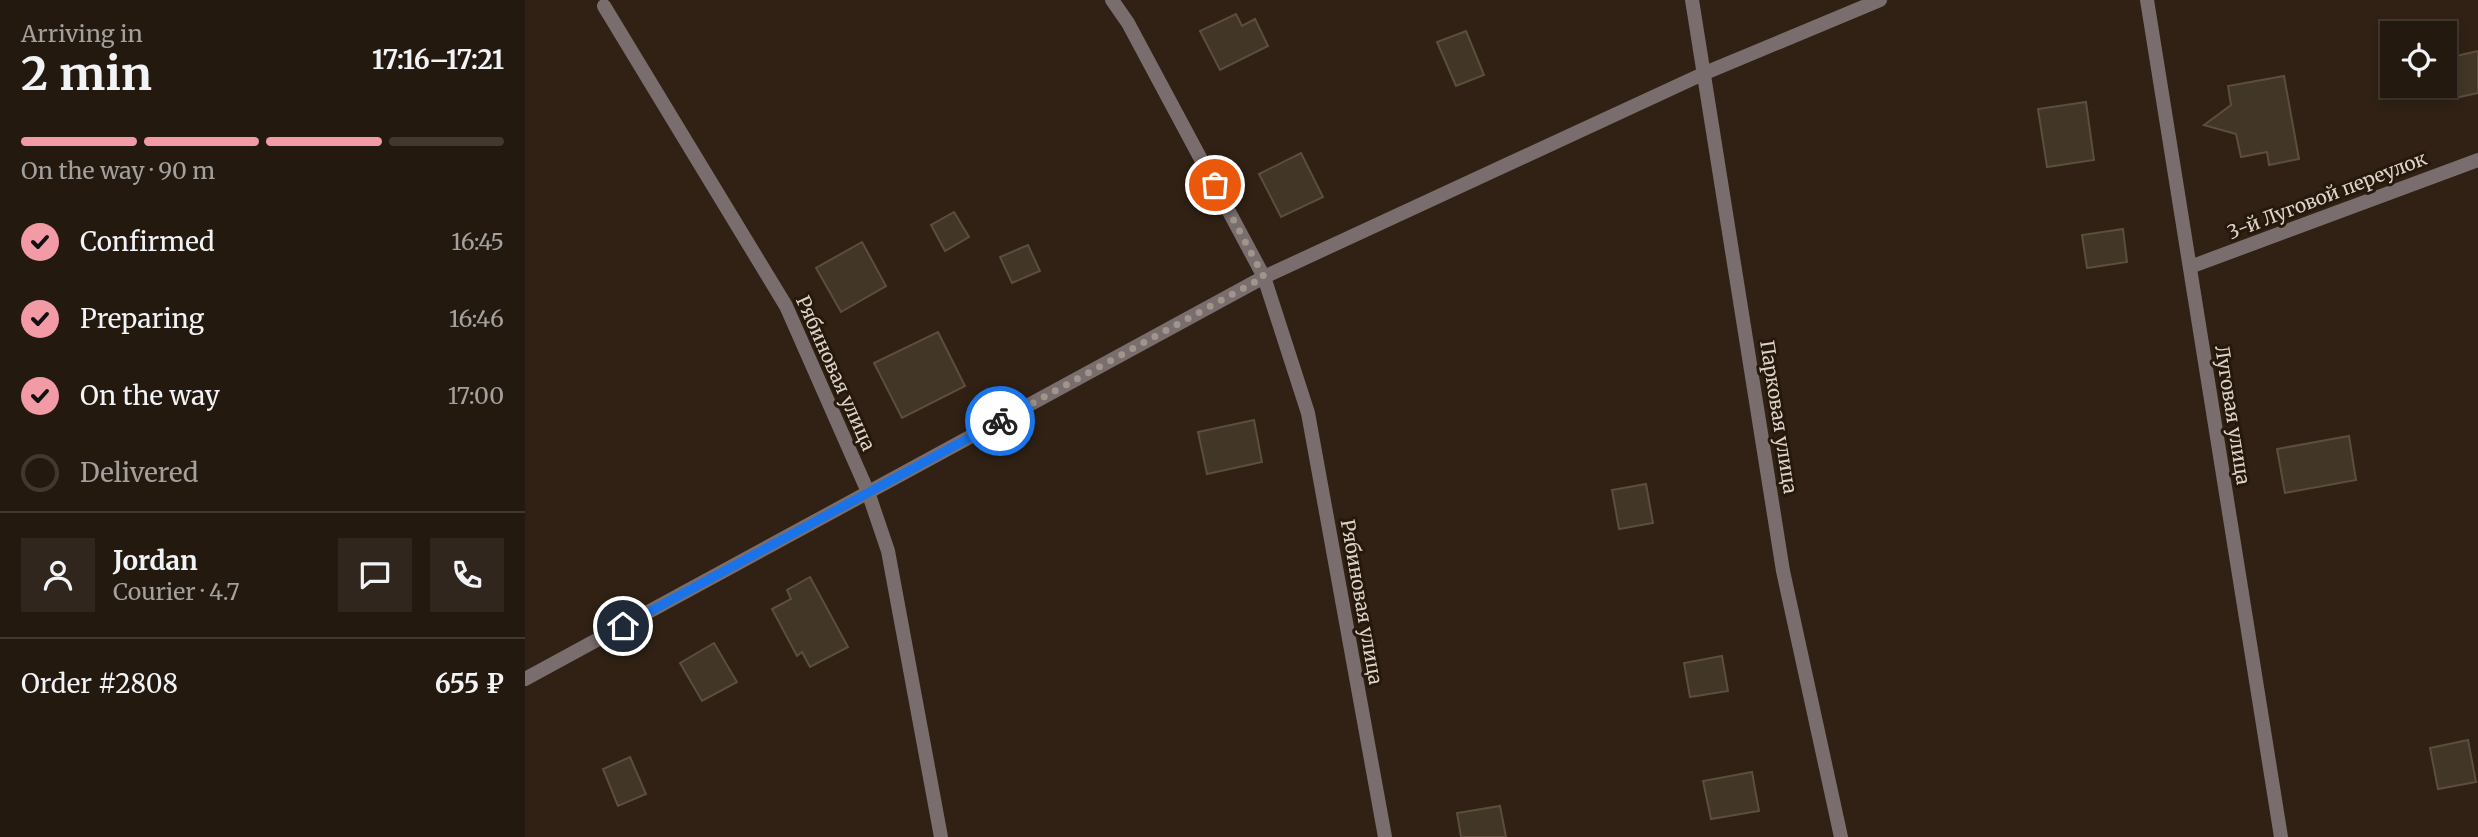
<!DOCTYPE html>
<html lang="en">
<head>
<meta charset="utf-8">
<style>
  body { margin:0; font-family:Merriweather,serif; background:#30261d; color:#f1f3f6; height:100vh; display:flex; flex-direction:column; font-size:26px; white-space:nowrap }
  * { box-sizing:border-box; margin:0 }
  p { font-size:23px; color:#a3a09e }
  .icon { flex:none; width:38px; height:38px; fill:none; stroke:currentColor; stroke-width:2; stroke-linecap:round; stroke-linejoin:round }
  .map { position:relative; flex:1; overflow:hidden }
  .details { display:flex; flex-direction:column; background:#24190f; width:525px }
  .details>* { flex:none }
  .buttons { position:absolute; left:1855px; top:21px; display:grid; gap:14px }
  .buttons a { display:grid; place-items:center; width:77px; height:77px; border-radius:0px; background:#24190f; box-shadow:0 4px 10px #0003,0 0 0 2px #41382f; font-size:35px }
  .pin { position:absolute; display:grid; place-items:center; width:60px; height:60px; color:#fff; margin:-30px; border:4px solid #fff; border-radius:50%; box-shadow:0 2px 7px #0007 }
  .courier { position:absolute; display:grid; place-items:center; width:70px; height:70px; margin:-35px; border:5px solid #1a73e8; border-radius:50%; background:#fff; color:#222; box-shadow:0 2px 9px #0007 }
  .overview em { font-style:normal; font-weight:700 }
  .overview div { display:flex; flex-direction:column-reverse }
  .overview { display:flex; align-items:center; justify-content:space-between; height:119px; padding:0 21px }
  h1 { font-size:46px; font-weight:700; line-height:52px }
  .bar { display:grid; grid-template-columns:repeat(4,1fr); gap:10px 7px; align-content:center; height:84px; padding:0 21px }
  .bar i { height:9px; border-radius:5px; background:#41382f }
  .bar .on { background:#f39aa7 }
  .bar p { grid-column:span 4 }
  .line { display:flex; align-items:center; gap:18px; padding:0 21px; border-top:2px solid #41382f }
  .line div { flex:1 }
  .round { display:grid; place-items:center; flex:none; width:74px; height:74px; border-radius:0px; background:#30261d }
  ol { padding:0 21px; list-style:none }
  li { display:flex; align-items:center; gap:21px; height:77px }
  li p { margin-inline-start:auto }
  li .icon { padding:7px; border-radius:50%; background:#f39aa7; color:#111; stroke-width:4 }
  li:last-child { color:#a3a09e }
  li i { width:38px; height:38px; border:4px solid #41382f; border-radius:50% }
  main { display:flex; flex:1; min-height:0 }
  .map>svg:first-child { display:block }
  .building { fill:#423626; stroke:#5b4e3d; stroke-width:2 }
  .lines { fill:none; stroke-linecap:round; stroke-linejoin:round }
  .street { stroke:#796e6d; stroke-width:14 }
  .done { stroke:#a0958a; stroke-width:7; stroke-dasharray:0 12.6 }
  .route { stroke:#1a73e8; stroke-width:9 }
  .labels { text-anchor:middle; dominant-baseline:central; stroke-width:6; stroke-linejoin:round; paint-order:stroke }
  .street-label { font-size:19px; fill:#dcd3ca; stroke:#26180b }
</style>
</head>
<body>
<main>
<section class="details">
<div class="overview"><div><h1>2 min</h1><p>Arriving in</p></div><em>17:16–17:21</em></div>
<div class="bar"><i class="on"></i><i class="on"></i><i class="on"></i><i></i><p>On the way · 90 m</p></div>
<ol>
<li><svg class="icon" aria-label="check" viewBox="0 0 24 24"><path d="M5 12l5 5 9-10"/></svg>Confirmed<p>16:45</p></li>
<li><svg class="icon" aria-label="check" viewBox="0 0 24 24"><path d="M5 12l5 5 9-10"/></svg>Preparing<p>16:46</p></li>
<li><svg class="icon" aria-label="check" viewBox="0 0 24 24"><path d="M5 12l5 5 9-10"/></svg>On the way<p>17:00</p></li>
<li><i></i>Delivered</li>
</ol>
<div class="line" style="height:126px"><a class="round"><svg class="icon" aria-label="person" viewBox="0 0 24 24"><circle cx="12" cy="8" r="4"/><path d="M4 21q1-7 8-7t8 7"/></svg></a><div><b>Jordan</b><p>Courier · 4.7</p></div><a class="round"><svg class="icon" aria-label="chat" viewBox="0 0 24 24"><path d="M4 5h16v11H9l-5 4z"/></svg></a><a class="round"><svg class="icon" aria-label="phone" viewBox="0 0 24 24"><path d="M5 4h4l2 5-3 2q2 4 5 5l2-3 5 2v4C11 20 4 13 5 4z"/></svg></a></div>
<div class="line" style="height:91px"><div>Order #2808</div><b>655 ₽</b></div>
</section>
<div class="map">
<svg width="1953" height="837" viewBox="0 0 1953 837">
  <rect width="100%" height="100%" fill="#302114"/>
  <!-- building -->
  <path class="building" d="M711 14 717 26 730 19 743 46 695 70 675 31Z
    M941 31 959 75 931 86 912 42Z
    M1953 51V93L1930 98 1922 58Z
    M1759 76 1774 159 1744 165 1742 152 1716 157 1711 134 1679 125 1706 105 1703 86Z
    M1561 102 1569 160 1522 167 1513 109Z
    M776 153 798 197 756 217 734 174Z
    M429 212 444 237 420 251 406 225Z
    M1598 229 1602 262 1562 268 1557 235Z
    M337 242 361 286 316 312 291 268Z
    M503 245 515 271 487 283 475 257Z
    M413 332 440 386 377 418 349 363Z
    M729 420 737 462 682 474 673 432Z
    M1824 436 1831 480 1760 493 1752 449Z
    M1121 484 1128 523 1094 529 1087 490Z
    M285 577 323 647 285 667 277 652 272 656 247 609 266 599 262 590Z
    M189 643 212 682 177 701 155 663Z
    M1197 656 1203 691 1165 697 1159 663Z
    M1943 740 1951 782 1913 789 1905 748Z
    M105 757 121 794 93 806 78 769Z
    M1227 772 1234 811 1186 819 1178 781Z
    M975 806 981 837H936L932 813Z"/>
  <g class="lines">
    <!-- street -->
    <path class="street" d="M587 0 603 23 739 277 783 413 860 837
      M1167 0 1258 571 1316 837
      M1622 0 1756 837
      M79 6 261 306 343 492 363 551 416 837
      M1665 267 1953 160
      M0 679 739 277 1180 73 1355 0"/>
  </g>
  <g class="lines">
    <!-- done -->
    <path class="done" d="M475 421 739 277 690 185"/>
    <!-- route -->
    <path class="route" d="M98 626 475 421"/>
  </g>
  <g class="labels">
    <!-- street labels -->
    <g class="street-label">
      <text transform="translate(1802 195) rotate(-21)">3-й Луговой переулок</text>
      <text transform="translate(311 373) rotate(66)">Рябиновая улица</text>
      <text transform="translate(1708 415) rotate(81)">Луговая улица</text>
      <text transform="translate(1254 417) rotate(81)">Парковая улица</text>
      <text transform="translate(837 602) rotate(80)">Рябиновая улица</text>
    </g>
  </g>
</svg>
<div class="buttons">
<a><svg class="icon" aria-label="locate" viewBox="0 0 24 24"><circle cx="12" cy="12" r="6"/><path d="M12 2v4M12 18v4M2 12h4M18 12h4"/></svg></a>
</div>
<div class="pin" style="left:690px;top:185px;background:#ea580c"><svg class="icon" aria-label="bag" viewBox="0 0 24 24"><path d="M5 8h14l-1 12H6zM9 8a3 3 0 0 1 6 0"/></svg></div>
<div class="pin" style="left:98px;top:626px;background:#1f2937"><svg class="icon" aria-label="home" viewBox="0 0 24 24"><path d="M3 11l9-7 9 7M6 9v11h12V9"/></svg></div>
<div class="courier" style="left:475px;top:421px"><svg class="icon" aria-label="bike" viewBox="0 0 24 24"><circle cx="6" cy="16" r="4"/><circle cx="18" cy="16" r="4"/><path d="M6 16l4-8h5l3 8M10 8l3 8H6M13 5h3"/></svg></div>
</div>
</main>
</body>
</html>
